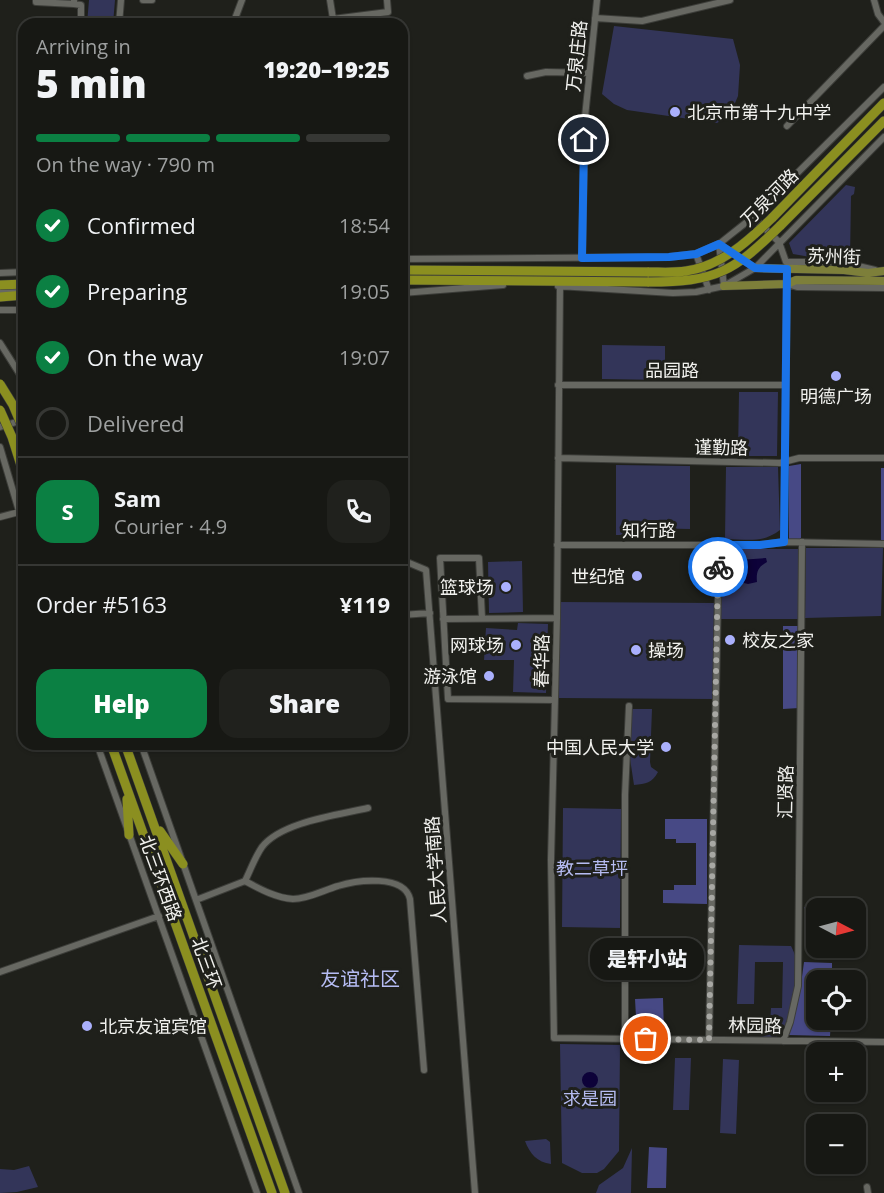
<!DOCTYPE html>
<html lang="en">
<head>
<meta charset="utf-8">
<style>
  body { margin:0; font-family:"Open Sans","Noto Sans SC",sans-serif; background:#20211d; color:#f1f3f6; height:100vh; display:flex; flex-direction:column; font-size:22px; white-space:nowrap }
  * { box-sizing:border-box; margin:0 }
  p { font-size:20px; color:#9ea0a0 }
  .icon { flex:none; width:33px; height:33px; fill:none; stroke:currentColor; stroke-width:2; stroke-linecap:round; stroke-linejoin:round }
  .map { position:relative; flex:1; overflow:hidden }
  .details { position:absolute; left:18px; top:18px; width:390px; height:732px; display:flex; flex-direction:column; background:#171814; border-radius:18px; box-shadow:0 2px 4px #0004,0 0 0 2px #363734 }
  .details>* { flex:none }
  .needle { width:39px; rotate:96deg }
  .fabs { position:absolute; left:806px; top:898px; display:grid; gap:12px }
  .fabs a { display:grid; place-items:center; width:60px; height:60px; border-radius:12px; background:#171814; box-shadow:0 2px 4px #0004,0 0 0 2px #363734; font-size:30px }
  .pin { position:absolute; display:grid; place-items:center; width:51px; height:51px; color:#fff; margin:-26px; border:3px solid #fff; border-radius:50%; box-shadow:0 2px 6px #0007 }
  .courier { position:absolute; display:grid; place-items:center; width:60px; height:60px; margin:-30px; border:4px solid #1a73e8; border-radius:50%; background:#fff; color:#222; box-shadow:0 2px 8px #0007 }
  .bubble { position:absolute; height:42px; border-radius:18px; background:#171814; box-shadow:0 2px 4px #0004,0 0 0 2px #363734; font-size:20px; font-weight:800; line-height:42px; text-align:center }
  .summary em { font-style:normal; font-weight:800 }
  .summary div { display:flex; flex-direction:column-reverse }
  .summary { display:flex; align-items:center; justify-content:space-between; height:102px; padding:0 18px }
  h1 { font-size:39px; font-weight:800; line-height:45px }
  .bar { display:grid; grid-template-columns:repeat(4,1fr); gap:9px 6px; align-content:center; height:72px; padding:0 18px }
  .bar i { height:8px; border-radius:4px; background:#363734 }
  .bar .selected { background:#0b8043 }
  .bar p { grid-column:span 4 }
  .line { display:flex; align-items:center; gap:15px; padding:0 18px; border-top:2px solid #363734 }
  .line div { flex:1 }
  .round { display:grid; place-items:center; flex:none; width:63px; height:63px; border-radius:18px; background:#20211d }
  ol { padding:0 18px; list-style:none }
  li { display:flex; align-items:center; gap:18px; height:66px }
  li p { margin-inline-start:auto }
  li .icon { padding:6px; border-radius:50%; background:#0b8043; color:#fff; stroke-width:4 }
  li:last-child { color:#9ea0a0 }
  li i { width:33px; height:33px; border:3px solid #363734; border-radius:50% }
  .button { display:flex; gap:12px; margin-top:auto; padding:12px 18px }
  .button a { flex:1; height:69px; border-radius:18px; background:#0b8043; color:#fff; font-size:24px; font-weight:800; line-height:69px; text-align:center }
  .button a+a { background:#20211d; color:#f1f3f6 }
  .map>svg:first-child { display:block }
  .green { fill:#333559 }
  .forest { fill:#474985 }
  .water { fill:#0d0239 }
  .lines { fill:none; stroke-linecap:round; stroke-linejoin:round }
  .minor-casing { stroke:#3c3d39; stroke-width:8 }
  .major-casing { stroke:#3c3d39; stroke-width:9 }
  .highway-casing { stroke:#3c3d39; stroke-width:10 }
  .minor { stroke:#676862; stroke-width:6 }
  .major { stroke:#7d7f3a; stroke-width:8 }
  .highway { stroke:#8b8f20; stroke-width:9 }
  .highway-bridge-casing { stroke:#3c3d39; stroke-width:10; stroke-linecap:butt }
  .highway-bridge { stroke:#8b8f20; stroke-width:9 }
  .done { stroke:#a8a8a4; stroke-width:6; stroke-dasharray:0 10.8 }
  .route { stroke:#1a73e8; stroke-width:8 }
  .poi-dot { fill:#aab0fc; stroke:#1f201b; stroke-width:2 }
  .labels { text-anchor:middle; dominant-baseline:central; stroke-width:6; stroke-linejoin:round; paint-order:stroke }
  .street-label { font-size:18px; fill:#f1f1ee; stroke:#1f201b }
  .poi-label { font-size:18px; fill:#f1f1ee; stroke:#1f201b; text-anchor:end }
  .park-label { font-size:18px; fill:#b6bcf2; stroke:#1f201b }
  .neighbourhood-label { font-size:20px; fill:#b6bcf4; stroke:#1f201b }
</style>
</head>
<body>
<div class="map">
<svg width="884" height="1193" viewBox="0 0 884 1193">
  <rect width="100%" height="100%" fill="#1f201b"/>
  <!-- green -->
  <path class="green" d="M89 0H115L113 24H87Z
    M614 26 733 39 740 65 738 96 730 115 717 123 627 110 614 104 602 94Z
    M846 185 855 187 854 194 851 196 850 259H822L793 254 789 243Z
    M602 345 665 346V380L602 379Z
    M739 392H778L777 456H738Z
    M616 465 690 466V529L641 528 640 535H616Z
    M726 467H778L780 530C762 544 746 539 725 539Z
    M806 548H883L881 616 805 618Z
    M721 549H799V619H721Z
    M522 561 523 612 489 613 488 562Z
    M559 602 714 603 713 699 558 698Z
    M518 623 548 624 546 693 513 692 514 660H484L486 628 517 630Z
    M631 709H652L650 762 651 767 658 772C652 783 646 784 634 785L629 752Z
    M563 808 621 809 620 928 562 927Z
    M739 945 791 946C793 950 795 954 796 959 797 976 793 1033 773 1038 769 1039 762 1037 759 1036V1025H770L771 1008H782L783 962H755L754 1004H737Z
    M560 1044 620 1045 619 1151 604 1169 597 1173H582L562 1163Z
    M675 1058H691L689 1110H673Z
    M723 1059 739 1060 736 1134 720 1133Z
    M546 1139 550 1142 551 1164C537 1162 530 1154 525 1141Z
    M632 1148 631 1193H596L599 1185 623 1168Z
    M29 1166 38 1187 17 1192 0 1193V1169L14 1170Z"/>
  <!-- forest -->
  <path class="forest" d="M801 464V538L798 541 789 539V466Z
    M881 468H884V541H881Z
    M783 626H800L799 708 783 709Z
    M665 819H707V904L663 903V890H674V885H696V843H676V839H665Z
    M804 907H834V909H816V928H805Z
    M804 962 832 963V981H816V1020H831L830 1036 788 1035 801 984Z
    M663 998 664 1034 637 1035 635 999Z
    M649 1147 667 1148 666 1188H647Z"/>
  <!-- water -->
  <path class="water" d="M766 558 767 562C758 567 756 572 757 582L748 584 740 582 735 587 728 581 729 572 739 560Z
    M582 1080a8 8 0 1 1 16 0a8 8 0 1 1-16 0Z"/>
  <g class="lines">
    <defs>
      <path id="minor" d="M36 0V2L74 4
        M143 0H152
        M330 0 333 19 388 12 387 0
        M874 0 878 14 884 22
        M74 1V4L81 5V24
        M595 18 642 21 730 0
        M119 24 121 0
        M233 24 242 0
        M527 76 546 72 589 73
        M787 126 884 26
        M753 217 779 242 786 262H841L875 270
        M719 244 755 268
        M719 244 724 286
        M696 254 709 290
        M582 258 585 117 597 0
        M402 259 669 257 696 254 719 244 729 236 753 217 884 87
        M0 273 24 272
        M787 284 797 287 884 288
        M558 286 673 293 696 292 724 286 755 268 884 137
        M560 286 557 618 551 860 554 1038 884 1042
        M0 291 21 290 24 292
        M402 293 503 285
        M0 310H24
        M0 343 24 381
        M558 385H785
        M0 427 23 420
        M0 447 24 528
        M558 458 780 463 799 458H884
        M0 517 19 512
        M784 542 787 269
        M557 545H760L784 542 884 544
        M402 560 426 570 475 1193
        M402 615 430 613
        M482 618 479 558H440L448 699 555 700
        M443 619 557 618
        M97 744 257 1193
        M141 744 299 1193
        M245 881C260 889 276 898 293 899 308 899 324 890 338 886 357 880 404 874 410 899L424 1070
        M196 900 245 881C250 871 255 857 262 847 281 822 338 815 368 808
        M0 972 159 916
        M625 1039V795L629 706
        M709 1040 719 545
        M783 1041 790 1022 798 986 802 542
        M867 1187 868 1193"/>
      <path id="major" d="M755 268 844 270 868 273 884 271
        M724 286 787 284 796 280 884 281"/>
      <path id="highway" d="M772 218 884 103
        M780 226 884 121
        M402 270 649 272
        M402 280 649 282
        M0 297 24 295
        M111 744 272 1193
        M125 744 285 1193
        M127 799 129 835
        M160 831 183 864"/>
    </defs>
    <!-- minor casing -->
    <use href="#minor" class="minor-casing"/>
    <!-- major casing -->
    <use href="#major" class="major-casing"/>
    <!-- highway casing -->
    <use href="#highway" class="highway-casing"/>
    <!-- minor -->
    <use href="#minor" class="minor"/>
    <!-- major -->
    <use href="#major" class="major"/>
    <!-- highway -->
    <use href="#highway" class="highway"/>
    <defs>
      <path id="highway-bridge" d="M649 272C661 272 674 273 686 271 721 266 747 242 772 218
        M649 282C716 282 733 272 780 226
        M0 285 24 284
        M0 384 13 405 24 431
        M0 410 12 437 24 475"/>
    </defs>
    <!-- highway-bridge casing -->
    <use href="#highway-bridge" class="highway-bridge-casing"/>
    <!-- highway-bridge -->
    <use href="#highway-bridge" class="highway-bridge"/>
  </g>
  <g class="lines">
    <!-- done -->
    <path class="done" d="M646 1039 709 1040 718 567"/>
    <!-- route -->
    <path class="route" d="M584 140 582 258 669 257 696 254 719 244 755 268 787 269 784 542 760 545H719L718 567"/>
  </g>
  <!-- markers -->
  <g class="poi-dot">
    <circle cx="675" cy="112" r="6"/>
    <circle cx="836" cy="376" r="6"/>
    <circle cx="637" cy="576" r="6"/>
    <circle cx="506" cy="587" r="6"/>
    <circle cx="730" cy="640" r="6"/>
    <circle cx="516" cy="645" r="6"/>
    <circle cx="636" cy="650" r="6"/>
    <circle cx="489" cy="676" r="6"/>
    <circle cx="666" cy="747" r="6"/>
    <circle cx="87" cy="1026" r="6"/>
  </g>
  <g class="labels">
    <!-- street labels -->
    <g class="street-label">
      <text transform="translate(576 56) rotate(-84)">万泉庄路</text>
      <text transform="translate(769 197) rotate(-45)">万泉河路</text>
      <text transform="translate(834 256) rotate(2)">苏州街</text>
      <text x="672" y="370">品园路</text>
      <text transform="translate(721 447) rotate(1)">谨勤路</text>
      <text x="649" y="530">知行路</text>
      <text transform="translate(541 661) rotate(-89)">春华路</text>
      <text transform="translate(785 792) rotate(-89)">汇贤路</text>
      <text transform="translate(435 870) rotate(-94)">人民大学南路</text>
      <text transform="translate(161 878) rotate(70)">北三环西路</text>
      <text transform="translate(207 963) rotate(70)">北三环</text>
      <text transform="translate(755 1025) rotate(1)">林园路</text>
    </g>
    <!-- poi labels -->
    <g class="poi-label">
      <text x="687" y="112" text-anchor="start">北京市第十九中学</text>
      <text x="836" y="396" text-anchor="middle">明德广场</text>
      <text x="625" y="576">世纪馆</text>
      <text x="494" y="587">篮球场</text>
      <text x="742" y="640" text-anchor="start">校友之家</text>
      <text x="504" y="645">网球场</text>
      <text x="648" y="650" text-anchor="start">操场</text>
      <text x="477" y="676">游泳馆</text>
      <text x="654" y="747">中国人民大学</text>
      <text x="99" y="1026" text-anchor="start">北京友谊宾馆</text>
    </g>
    <!-- park labels -->
    <g class="park-label">
      <text x="592" y="868">教二草坪</text>
      <text x="590" y="1098">求是园</text>
    </g>
    <!-- neighbourhood labels -->
    <g class="neighbourhood-label">
      <text x="360" y="978">友谊社区</text>
    </g>
  </g>
</svg>
<div class="fabs">
<a><svg class="needle" viewBox="-14 -14 28 28"><path d="M0-13l5 13h-10z" fill="#e53935"/><path d="M0 13l5-13h-10z" fill="#9ea0a0"/></svg></a>
<a><svg class="icon" aria-label="locate" viewBox="0 0 24 24"><circle cx="12" cy="12" r="6"/><path d="M12 2v4M12 18v4M2 12h4M18 12h4"/></svg></a>
<a>+</a>
<a>−</a>
</div>
<div class="pin" style="left:646px;top:1039px;background:#ea580c"><svg class="icon" aria-label="bag" viewBox="0 0 24 24"><path d="M5 8h14l-1 12H6zM9 8a3 3 0 0 1 6 0"/></svg></div>
<div class="pin" style="left:584px;top:140px;background:#1f2937"><svg class="icon" aria-label="home" viewBox="0 0 24 24"><path d="M3 11l9-7 9 7M6 9v11h12V9"/></svg></div>
<div class="courier" style="left:718px;top:567px"><svg class="icon" aria-label="bike" viewBox="0 0 24 24"><circle cx="6" cy="16" r="4"/><circle cx="18" cy="16" r="4"/><path d="M6 16l4-8h5l3 8M10 8l3 8H6M13 5h3"/></svg></div>
<div class="bubble" style="left:590px;top:938px;width:114px">是轩小站</div>
<section class="details">
<div class="summary"><div><h1>5 min</h1><p>Arriving in</p></div><em>19:20–19:25</em></div>
<div class="bar"><i class="selected"></i><i class="selected"></i><i class="selected"></i><i></i><p>On the way · 790 m</p></div>
<ol>
<li><svg class="icon" aria-label="check" viewBox="0 0 24 24"><path d="M5 12l5 5 9-10"/></svg>Confirmed<p>18:54</p></li>
<li><svg class="icon" aria-label="check" viewBox="0 0 24 24"><path d="M5 12l5 5 9-10"/></svg>Preparing<p>19:05</p></li>
<li><svg class="icon" aria-label="check" viewBox="0 0 24 24"><path d="M5 12l5 5 9-10"/></svg>On the way<p>19:07</p></li>
<li><i></i>Delivered</li>
</ol>
<div class="line" style="height:108px"><b class="round" style="background:#0b8043;color:#fff">S</b><div><b>Sam</b><p>Courier · 4.9</p></div><a class="round"><svg class="icon" aria-label="phone" viewBox="0 0 24 24"><path d="M5 4h4l2 5-3 2q2 4 5 5l2-3 5 2v4C11 20 4 13 5 4z"/></svg></a></div>
<div class="line" style="height:78px"><div>Order #5163</div><b>¥119</b></div>
<div class="button"><a>Help</a><a>Share</a></div>
</section>
</div>
</body>
</html>
